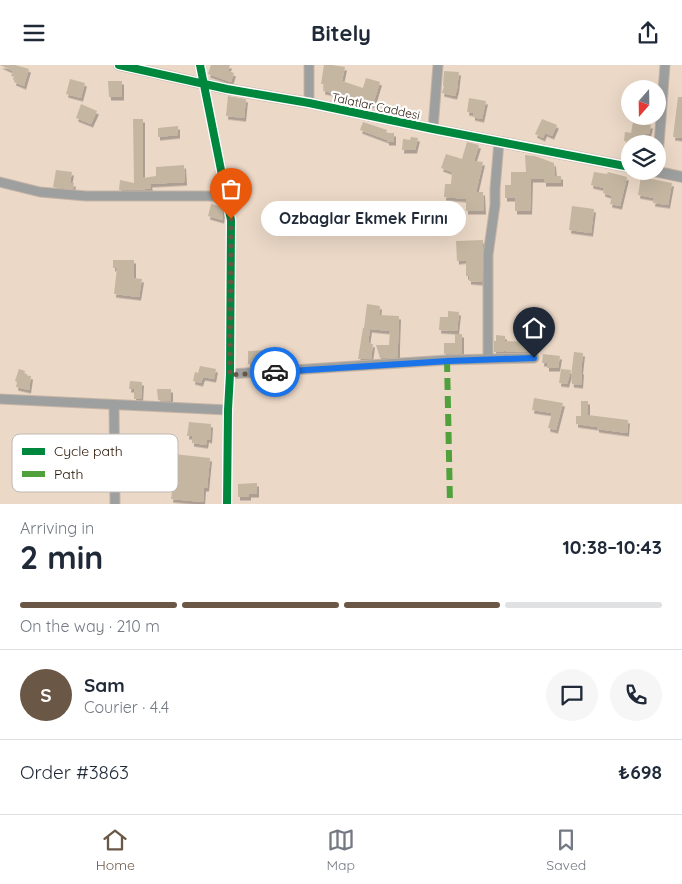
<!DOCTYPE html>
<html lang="en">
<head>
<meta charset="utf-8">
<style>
  body { margin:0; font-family:Quicksand,sans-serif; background:#f6f6f7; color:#1f2937; height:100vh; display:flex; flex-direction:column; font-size:19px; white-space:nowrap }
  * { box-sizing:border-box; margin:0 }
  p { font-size:16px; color:#747a83 }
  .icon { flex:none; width:28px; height:28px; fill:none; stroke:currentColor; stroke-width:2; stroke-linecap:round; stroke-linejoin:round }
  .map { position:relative; height:439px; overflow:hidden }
  .side { display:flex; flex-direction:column; background:#fff; flex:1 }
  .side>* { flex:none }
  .needle { width:32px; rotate:200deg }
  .tools { position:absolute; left:621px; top:15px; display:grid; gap:10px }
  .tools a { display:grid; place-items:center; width:45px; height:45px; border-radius:50%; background:#fff; box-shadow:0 5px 20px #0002; font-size:25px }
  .pin { position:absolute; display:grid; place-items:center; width:42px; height:42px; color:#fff; margin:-51px -21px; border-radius:50% 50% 50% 0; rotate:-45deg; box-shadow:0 0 5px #0007 }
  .pin .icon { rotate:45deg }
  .courier { position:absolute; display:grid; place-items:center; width:50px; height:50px; margin:-25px; border:4px solid #1a73e8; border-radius:50%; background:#fff; color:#222; box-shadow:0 1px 6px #0007 }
  .bubble { position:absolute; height:35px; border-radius:18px; background:#fff; box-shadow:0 5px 20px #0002; font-size:16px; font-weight:700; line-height:35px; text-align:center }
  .head em { font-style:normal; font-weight:700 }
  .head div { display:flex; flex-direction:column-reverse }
  .head { display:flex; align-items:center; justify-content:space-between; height:85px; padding:0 20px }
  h1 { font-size:32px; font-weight:700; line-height:38px }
  .bar { display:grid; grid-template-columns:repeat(4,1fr); gap:8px 5px; align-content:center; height:60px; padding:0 20px }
  .bar i { height:6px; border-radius:4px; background:#e0e1e3 }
  .bar .current { background:#6b5746 }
  .bar p { grid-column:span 4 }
  .line { display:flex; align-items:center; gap:12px; padding:0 20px; border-top:1px solid #e0e1e3 }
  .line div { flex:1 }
  .round { display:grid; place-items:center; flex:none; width:52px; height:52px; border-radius:26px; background:#f6f6f7 }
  header { display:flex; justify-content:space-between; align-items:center; height:65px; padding:0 20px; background:#fff; font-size:22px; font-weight:700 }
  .menu { display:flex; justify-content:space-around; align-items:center; height:70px; border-top:1px solid #e0e1e3; background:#fff; font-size:14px; color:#747a83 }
  .menu a { display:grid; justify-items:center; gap:2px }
  .menu .current { color:#6b5746 }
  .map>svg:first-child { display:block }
  .building { fill:#c4b6a1; filter:url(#shadow) }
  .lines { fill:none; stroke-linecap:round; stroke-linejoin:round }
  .minor-casing { stroke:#c5b4a6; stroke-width:11 }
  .tertiary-casing { stroke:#c5b4a6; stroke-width:12 }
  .minor { stroke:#9e9f9f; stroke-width:9 }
  .tertiary { stroke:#9e9f9f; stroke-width:10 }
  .quiet { stroke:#50a03c; stroke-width:6; stroke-dasharray:12 6; stroke-linecap:butt }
  .cycleway-casing { stroke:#fff; stroke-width:11 }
  .cycleway { stroke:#00873e; stroke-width:8 }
  .done { stroke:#6b5746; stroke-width:5; stroke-dasharray:0 9 }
  .route { stroke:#1a73e8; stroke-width:6 }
  .labels { text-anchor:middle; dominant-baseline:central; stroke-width:4.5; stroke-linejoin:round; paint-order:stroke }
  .street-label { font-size:12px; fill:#261200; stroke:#fff }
  .key { fill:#fff; stroke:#beb8b2; stroke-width:1 }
  .key-label { font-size:14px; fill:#261200 }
</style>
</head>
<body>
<header><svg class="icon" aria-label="menu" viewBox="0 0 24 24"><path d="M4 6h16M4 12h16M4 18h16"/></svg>Bitely<svg class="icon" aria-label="share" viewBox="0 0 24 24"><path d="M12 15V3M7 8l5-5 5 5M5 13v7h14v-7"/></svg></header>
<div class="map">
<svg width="682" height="439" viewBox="0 0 682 439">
  <defs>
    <filter id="shadow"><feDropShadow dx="2" dy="3.5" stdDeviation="0" flood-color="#0004"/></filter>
  </defs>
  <rect width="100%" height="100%" fill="#ebd8c7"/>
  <!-- building -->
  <path class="building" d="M0 0H15L29 4 24 21 14 17 15 12 11 11 13 6Z
    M211 0H230L228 6 234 8 231 17 208 9Z
    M324 0H332L345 2 342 16 363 23 366 13 380 17 373 40 356 34 355 36 346 33V30L323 26 324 19H321Z
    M444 6 459 7 457 24 455 31 442 28 444 21H443Z
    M70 14 85 18 81 33 66 29Z
    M108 16H122V32H109Z
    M228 31 246 34 244 53 226 51Z
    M678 32H682V73L673 72Z
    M469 33 486 36 482 54 473 52V48L467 47Z
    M81 39 97 46 91 59 76 53Z
    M133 54H143V113L156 111V102L184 100 185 117 150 119 151 123 140 125H119L120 115 134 118Z
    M542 54 557 60 552 71 545 68 543 73 535 69Z
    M363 57 387 65 386 68H394V77H387V75L360 65Z
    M633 57 651 60 649 69 646 68 645 79 624 76 625 67 631 68Z
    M178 61V70L158 72V63Z
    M411 72 418 73 415 85H402L403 74 410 75Z
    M467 77 479 80 474 96 483 97 476 127H483L484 146H466V134L444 132 445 119H451L452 107 441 103 446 89 462 94Z
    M525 90 535 91 554 98 555 111H561V118H544V114H531L530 146H515V133H505V120H511V107H526Z
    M56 105 72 107 70 118H74L73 124 53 122Z
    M594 107 607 109 608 107 627 112 620 141 610 139 612 131 603 128 604 123 591 120Z
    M641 112 672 118 668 140 653 138 654 133 638 130Z
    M211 139 222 142 223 148 222 155 208 151Z
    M572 141 594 144 591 168 569 165Z
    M483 175 482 217 469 216V211H466V195L457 196 456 176Z
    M113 195H134V213L142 214 139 232 114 229 117 203H113Z
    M367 239 380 241 379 250 399 251 398 279V292L380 293 376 280H389L390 266 370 264 368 278 373 279 371 294H358L363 263H364Z
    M448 246 459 247 457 266 439 265 440 252H448Z
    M455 269H462V288L444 289V278H455Z
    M496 270 505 271V276L533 277V287L504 286V287H494V276H496Z
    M270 285V293L276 292 277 298 248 299V286Z
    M574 287 583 288 581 306H582L581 320 572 319 571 311Z
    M543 289 560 291 558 303H547V298H542Z
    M200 301 216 304 214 314 203 312 201 318 193 316 195 307 198 308Z
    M19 304 25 306 24 310 31 311 29 325 16 322 17 317 15 316Z
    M561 304 571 305 567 319 559 318Z
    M130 316 142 317 141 334H134V324H129Z
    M157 324H171V336L158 335Z
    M534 333 563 338 556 365 548 363 552 348 532 345Z
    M581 336H588V350L628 355 627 368 597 364V362L576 359V351H581Z
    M189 357 211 359 210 375 207 374 206 380 192 378V371H187Z
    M174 389 210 393 207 423H204L203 437 171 434 173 419H171Z
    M257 418V429H249V432H238V419Z"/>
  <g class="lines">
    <defs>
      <path id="minor" d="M200 0 231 155 230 309 228 345 227 439
        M309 38V0
        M433 64 438 0
        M658 92 665 0
        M0 117 40 127 86 131H227
        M488 294V190L495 140V124L499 77
        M230 309 447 295 534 293
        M0 334 228 345
        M114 340 115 439"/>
      <path id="tertiary" d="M119 0 227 24 309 38 433 64 630 102
        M654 106 682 112"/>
    </defs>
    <!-- minor casing -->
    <use href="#minor" class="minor-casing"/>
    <!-- tertiary casing -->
    <use href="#tertiary" class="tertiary-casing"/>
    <!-- minor -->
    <use href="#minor" class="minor"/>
    <!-- tertiary -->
    <use href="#tertiary" class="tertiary"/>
    <!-- quiet -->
    <path class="quiet" d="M447 295 450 439"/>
    <defs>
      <path id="cycleway" d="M119 0 227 24 309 38 433 64 630 102
        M200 0 231 155 230 309 228 345 227 439"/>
    </defs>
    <!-- cycleway casing -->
    <use href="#cycleway" class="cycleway-casing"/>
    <!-- cycleway -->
    <use href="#cycleway" class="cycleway"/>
  </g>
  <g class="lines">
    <!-- done -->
    <path class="done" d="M231 154 230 310 275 307"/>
    <!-- route -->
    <path class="route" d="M275 307 448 296 534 293"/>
  </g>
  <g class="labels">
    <!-- street labels -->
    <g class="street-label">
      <text transform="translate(376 41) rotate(12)">Talatlar Caddesi</text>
    </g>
  </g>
  <!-- legend -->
  <rect x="12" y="369" width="166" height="58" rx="8" class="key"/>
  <rect x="22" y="383" width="23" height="7" fill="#00873e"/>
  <rect x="22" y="406" width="23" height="6" fill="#50a03c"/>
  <g class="key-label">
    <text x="54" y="391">Cycle path</text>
    <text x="54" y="414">Path</text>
  </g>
</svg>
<div class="tools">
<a><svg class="needle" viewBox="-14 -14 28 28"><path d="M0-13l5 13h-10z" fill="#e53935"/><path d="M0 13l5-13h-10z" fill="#747a83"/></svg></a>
<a><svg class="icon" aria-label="layers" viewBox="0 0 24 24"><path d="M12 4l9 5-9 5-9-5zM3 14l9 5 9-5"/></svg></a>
</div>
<div class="pin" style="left:231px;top:154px;background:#ea580c"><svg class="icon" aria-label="bag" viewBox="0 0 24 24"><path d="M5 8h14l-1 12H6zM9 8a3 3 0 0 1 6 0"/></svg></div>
<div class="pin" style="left:534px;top:293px;background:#1f2937"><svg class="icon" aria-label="home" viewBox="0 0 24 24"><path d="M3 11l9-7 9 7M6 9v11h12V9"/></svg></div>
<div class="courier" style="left:275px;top:307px"><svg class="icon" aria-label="car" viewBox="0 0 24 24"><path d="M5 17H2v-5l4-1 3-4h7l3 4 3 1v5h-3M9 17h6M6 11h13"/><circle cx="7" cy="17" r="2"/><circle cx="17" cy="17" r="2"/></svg></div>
<div class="bubble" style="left:261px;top:136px;width:205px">Ozbaglar Ekmek Fırını</div>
</div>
<section class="side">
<div class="head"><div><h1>2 min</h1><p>Arriving in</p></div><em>10:38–10:43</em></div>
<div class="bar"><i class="current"></i><i class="current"></i><i class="current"></i><i></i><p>On the way · 210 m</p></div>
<div class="line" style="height:90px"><b class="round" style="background:#6b5746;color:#fff">S</b><div><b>Sam</b><p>Courier · 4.4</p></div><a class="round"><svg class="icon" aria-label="chat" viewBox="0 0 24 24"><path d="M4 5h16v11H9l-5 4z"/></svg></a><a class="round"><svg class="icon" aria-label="phone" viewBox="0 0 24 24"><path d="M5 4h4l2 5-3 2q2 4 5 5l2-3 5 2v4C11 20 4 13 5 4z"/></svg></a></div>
<div class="line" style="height:65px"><div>Order #3863</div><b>₺698</b></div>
</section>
<nav class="menu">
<a class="current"><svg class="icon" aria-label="home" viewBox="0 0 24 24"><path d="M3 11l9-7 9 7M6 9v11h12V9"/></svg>Home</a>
<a><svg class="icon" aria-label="map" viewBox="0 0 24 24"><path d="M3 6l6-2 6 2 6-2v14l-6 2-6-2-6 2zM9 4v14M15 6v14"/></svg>Map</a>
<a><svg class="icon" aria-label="saved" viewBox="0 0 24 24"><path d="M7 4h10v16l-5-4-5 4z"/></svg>Saved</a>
</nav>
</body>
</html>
